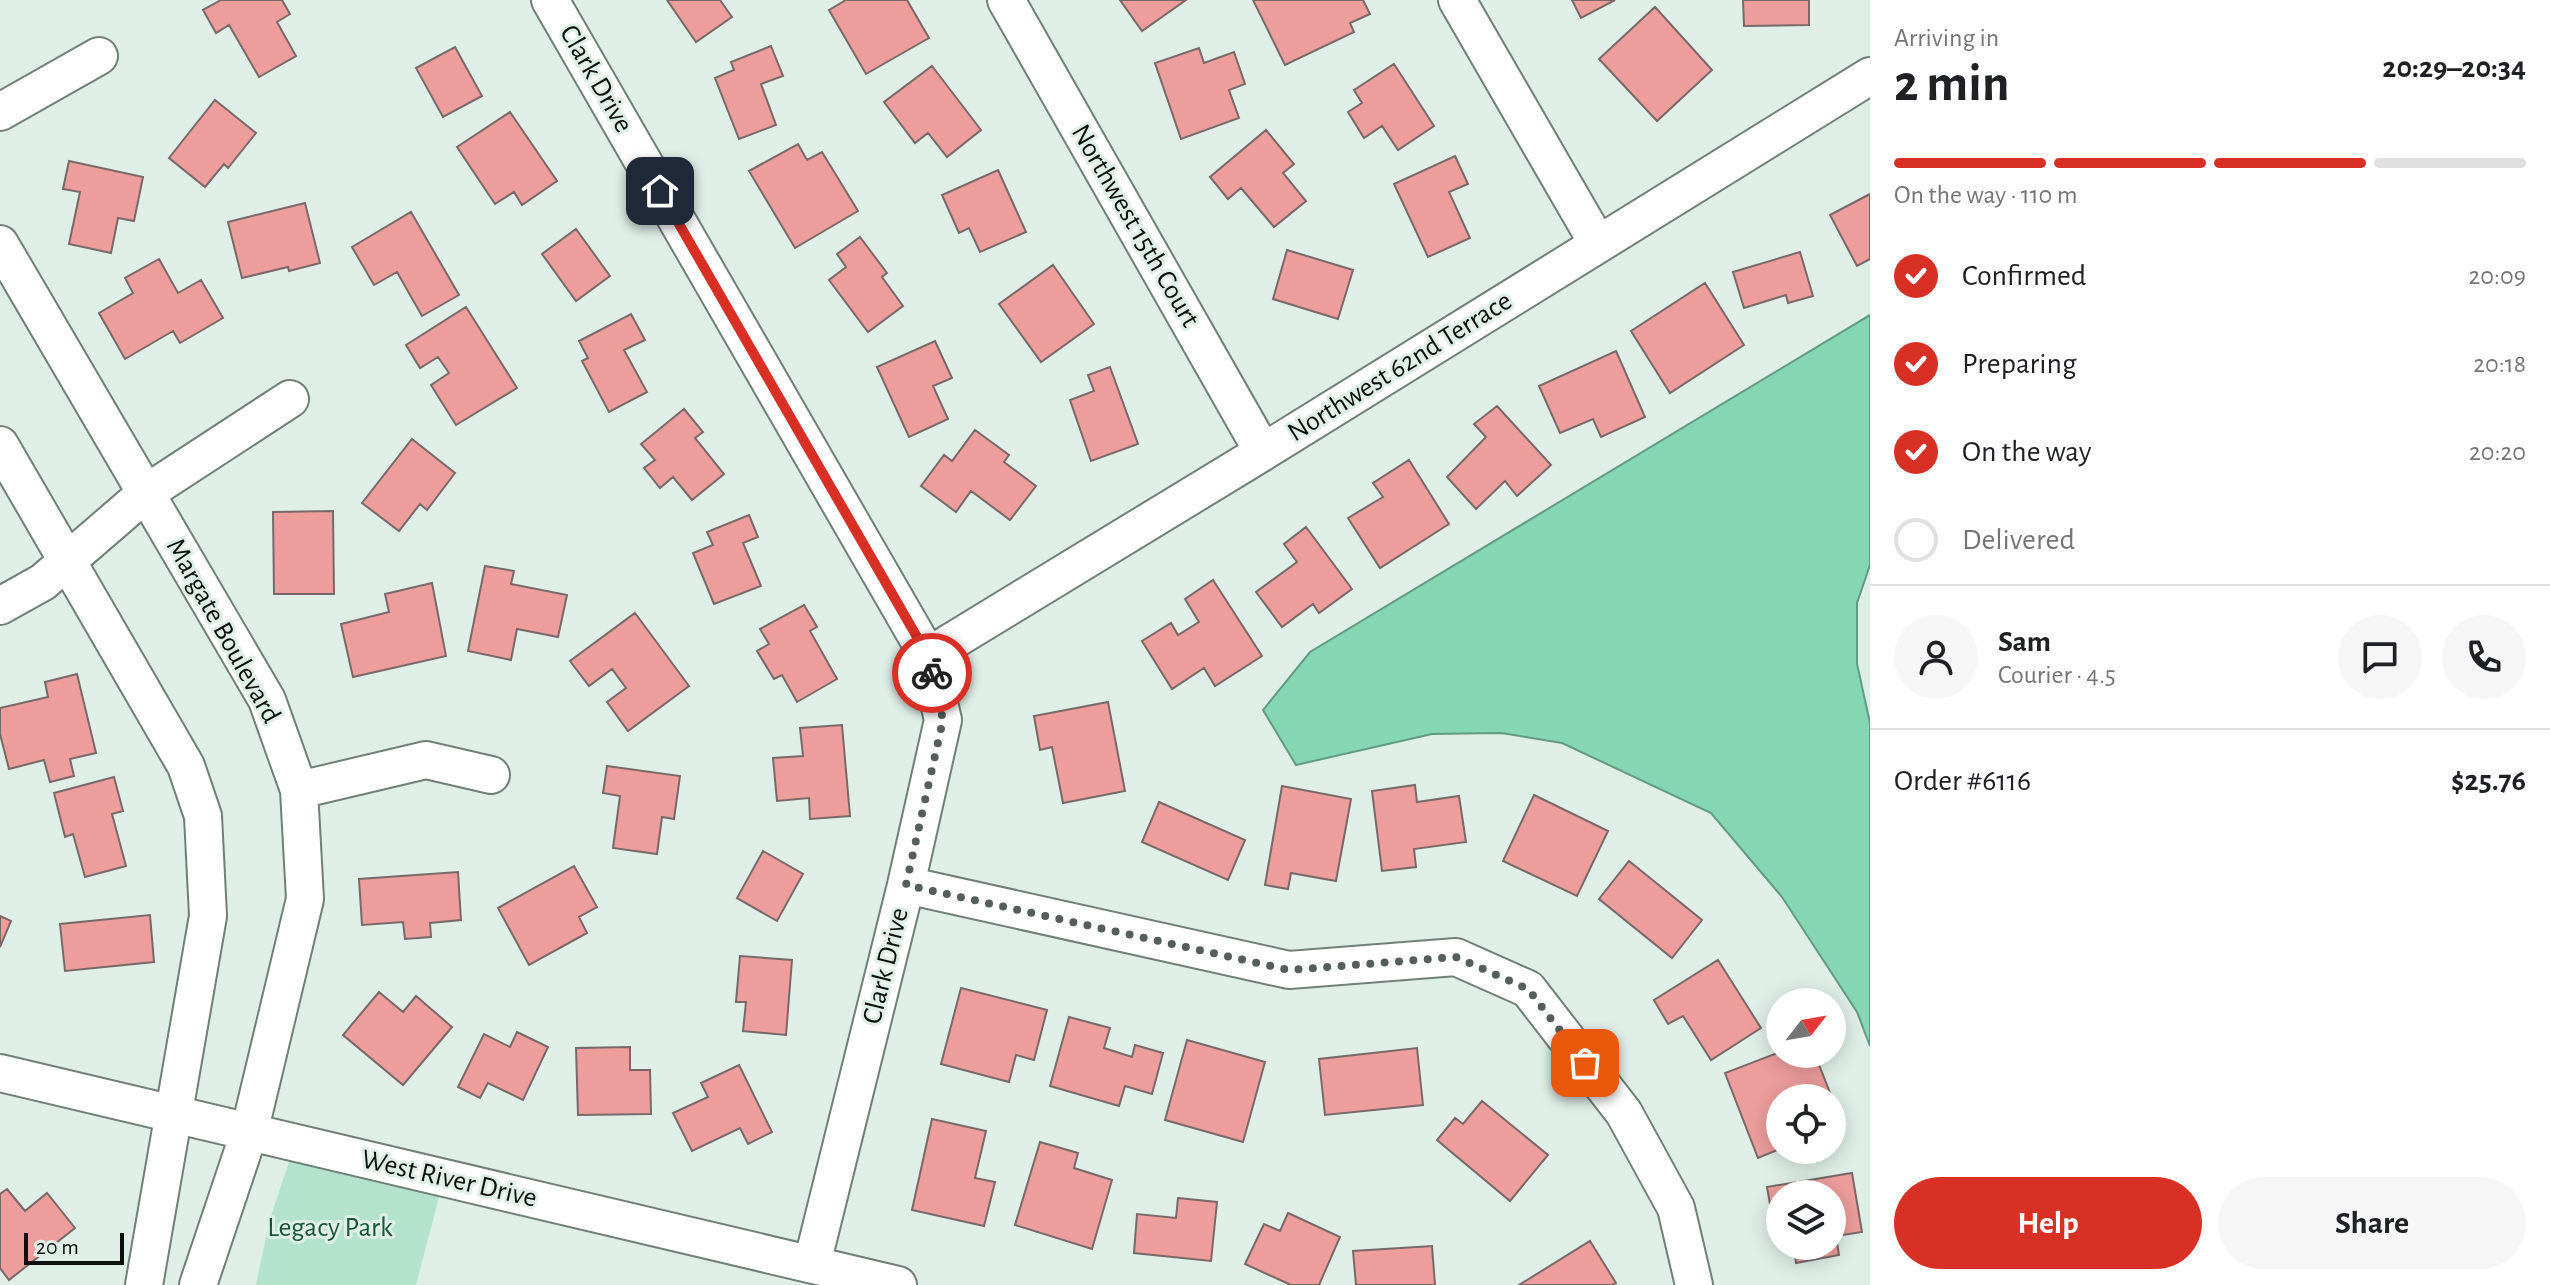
<!DOCTYPE html>
<html lang="en">
<head>
<meta charset="utf-8">
<style>
  body { margin:0; font-family:"Alegreya Sans",sans-serif; background:#f6f6f6; color:#202124; height:100vh; display:flex; flex-direction:column; font-size:30px; white-space:nowrap }
  * { box-sizing:border-box; margin:0 }
  p { font-size:26px; color:#757577 }
  .icon { flex:none; width:44px; height:44px; fill:none; stroke:currentColor; stroke-width:2; stroke-linecap:round; stroke-linejoin:round }
  .map { position:relative; flex:1; overflow:hidden }
  .drawer { display:flex; flex-direction:column; background:#fff; width:680px }
  .drawer>* { flex:none }
  .needle { width:52px; rotate:59deg }
  .buttons { position:absolute; left:1766px; top:988px; display:grid; gap:16px }
  .buttons a { display:grid; place-items:center; width:80px; height:80px; border-radius:50%; background:#fff; box-shadow:0 4px 20px #0003; font-size:40px }
  .scale { position:absolute; left:24px; bottom:20px; width:100px; box-sizing:border-box; padding-left:8px; border:4px solid #0b100e; border-top:0; font-size:22px; line-height:28px; white-space:nowrap; color:#0b100e; -webkit-text-stroke:6px #dfefe8; paint-order:stroke }
  .pin { position:absolute; display:grid; place-items:center; width:68px; height:68px; color:#fff; margin:-34px; border-radius:16px; box-shadow:0 4px 12px #0006 }
  .courier { position:absolute; display:grid; place-items:center; width:80px; height:80px; margin:-40px; border:6px solid #d93025; border-radius:50%; background:#fff; color:#222; box-shadow:0 2px 10px #0007 }
  .headline em { font-style:normal; font-weight:600 }
  .headline div { display:flex; flex-direction:column-reverse }
  .headline { display:flex; align-items:center; justify-content:space-between; height:136px; padding:0 24px }
  h1 { font-size:52px; font-weight:600; line-height:60px }
  .bar { display:grid; grid-template-columns:repeat(4,1fr); gap:12px 8px; align-content:center; height:96px; padding:0 24px }
  .bar i { height:10px; border-radius:6px; background:#e0e0e0 }
  .bar .selected { background:#d93025 }
  .bar p { grid-column:span 4 }
  .line { display:flex; align-items:center; gap:20px; padding:0 24px; border-top:2px solid #e0e0e0 }
  .line div { flex:1 }
  .round { display:grid; place-items:center; flex:none; width:84px; height:84px; border-radius:42px; background:#f6f6f6 }
  ol { padding:0 24px; list-style:none }
  li { display:flex; align-items:center; gap:24px; height:88px }
  li p { margin-inline-start:auto }
  li .icon { padding:8px; border-radius:50%; background:#d93025; color:#fff; stroke-width:4 }
  li:last-child { color:#757577 }
  li i { width:44px; height:44px; border:4px solid #e0e0e0; border-radius:50% }
  .button { display:flex; gap:16px; margin-top:auto; padding:16px 24px }
  .button a { flex:1; height:92px; border-radius:48px; background:#d93025; color:#fff; font-size:32px; font-weight:600; line-height:92px; text-align:center }
  .button a+a { background:#f6f6f6; color:#202124 }
  main { display:flex; flex:1; min-height:0 }
  .map>svg:first-child { display:block }
  .green { fill:#b3e3cd }
  .water { fill:#85d6b3; stroke:#609b82; stroke-width:2 }
  .building { fill:#ed9e9c; stroke:#786968; stroke-width:2 }
  .lines { fill:none; stroke-linecap:round; stroke-linejoin:round }
  .minor-casing { stroke:#707f78; stroke-width:40 }
  .minor { stroke:#fff; stroke-width:36 }
  .done { stroke:#555e5a; stroke-width:8; stroke-dasharray:0 14.4 }
  .route { stroke:#d93025; stroke-width:10 }
  .labels { text-anchor:middle; dominant-baseline:central; stroke-width:6; stroke-linejoin:round; paint-order:stroke }
  .street-label { font-size:28px; fill:#0b100e; stroke:#dfefe8 }
  .park-label { font-size:28px; fill:#15553f; stroke:#dfefe8 }
</style>
</head>
<body>
<main>
<div class="map">
<svg width="1870" height="1285" viewBox="0 0 1870 1285">
  <rect width="100%" height="100%" fill="#dfefe8"/>
  <!-- green -->
  <path class="green" d="M290 1159 439 1197 416 1285H256L269 1222Z"/>
  <!-- water -->
  <path class="water" d="M1870 315V565L1857 603V664L1870 723V1046L1857 1012 1782 897 1711 813 1562 743 1501 733 1432 734 1296 765 1263 710 1310 652Z"/>
  <!-- building -->
  <path class="building" d="M221 0H282L290 14 277 22 296 56 259 77 229 25 216 33 203 10Z
    M667 0H720L732 17 696 42Z
    M846 0H907L929 38 866 74 829 10Z
    M1120 0H1186L1142 31Z
    M1253 0H1363L1370 14 1350 23 1354 32 1285 65Z
    M1572 0H1615L1581 18Z
    M1743 0H1809V25L1744 26Z
    M1655 7 1712 70 1657 121 1599 59Z
    M771 46 783 76 761 84 776 125 739 139 715 78 734 70 731 62Z
    M455 47 482 96 443 117 416 68Z
    M1199 48 1204 63 1234 52 1245 84 1229 90 1239 118 1181 139 1155 63Z
    M1394 64 1434 126 1398 150 1382 126 1364 138 1348 112 1362 103 1354 90Z
    M932 66 981 130 947 157 928 133 915 143 884 102Z
    M215 100 256 133 228 168 224 164 205 187 169 158Z
    M510 112 557 181 522 205 514 192 495 204 457 147Z
    M1266 130 1294 164 1283 173 1306 201 1274 227 1241 188 1228 199 1210 177Z
    M798 144 807 160 822 152 858 211 795 248 749 171Z
    M1455 156 1468 184 1449 192 1470 238 1428 257 1394 184Z
    M69 161 143 177 134 221 118 218 111 253 69 244 80 192 63 189Z
    M998 170 1026 232 980 252 969 228 959 233 942 195Z
    M1870 194V259L1857 266 1830 215Z
    M305 203 320 263 289 271 288 267 242 278 228 222Z
    M411 212 459 295 422 316 397 272 374 285 352 247Z
    M576 229 610 276 576 301 542 254Z
    M860 237 887 273 882 277 903 306 868 332 829 280 846 267 837 254Z
    M1287 250 1353 270 1338 319 1273 299Z
    M1800 252 1813 296 1788 303 1786 295 1744 308 1733 272Z
    M159 259 178 293 201 280 223 318 180 343 173 331 125 359 99 313 133 293 125 278Z
    M1053 265 1094 324 1041 362 999 304Z
    M1705 283 1744 345 1670 393 1631 331Z
    M466 307 517 388 456 425 431 385 449 373 438 357 420 368 406 345Z
    M631 314 645 340 624 350 647 392 609 412 582 361 588 358 579 341Z
    M935 341 952 378 933 386 948 419 909 437 877 367Z
    M1616 351 1645 417 1601 437 1593 419 1560 433 1539 386Z
    M1110 367 1138 444 1091 461 1070 400 1094 391 1088 375Z
    M1497 406 1551 465 1517 496 1505 481 1476 509 1447 477 1486 437 1474 424Z
    M684 409 703 432 695 438 724 474 692 500 673 477 660 488 644 468 655 460 641 444Z
    M975 430 1009 455 1004 462 1036 486 1010 520 971 491 956 512 921 486 944 455 952 461Z
    M412 439 455 473 427 510 420 504 399 531 362 503Z
    M1409 460 1449 524 1380 568 1348 518 1383 497 1373 483Z
    M333 511 334 594H274L273 512Z
    M749 515 758 537 743 543 761 586 714 604 693 553 713 545 707 532Z
    M1306 527 1352 589 1319 613 1313 604 1282 627 1256 592 1297 562 1284 544Z
    M485 566 514 571 511 584 567 595 558 637 517 629 511 660 468 651Z
    M1213 580 1262 656 1215 686 1204 668 1172 689 1142 641 1171 623 1178 635 1199 622 1185 599Z
    M432 583 446 656 353 677 341 624 389 612 385 594Z
    M804 605 817 627 810 631 837 679 797 702 782 675 774 679 757 651 769 644 760 629Z
    M635 613 689 686 628 731 607 702 626 688 612 669 589 686 570 661Z
    M77 674 96 753 70 759 74 776 50 782 44 760 9 769 0 734V708L48 697 45 682Z
    M1108 702 1125 791 1063 803 1052 747 1040 750 1034 716Z
    M842 725 850 816 810 819 809 798 777 801 773 758 803 756 800 728Z
    M607 766 680 776 674 819 662 817 657 854 613 848 620 796 603 793Z
    M114 777 123 811 112 814 126 866 85 877 73 834 65 837 54 793Z
    M1415 785 1417 802 1459 796 1466 842 1414 849 1416 867 1382 871 1372 791Z
    M1282 786 1351 799 1336 881 1291 873 1288 889 1265 885Z
    M1534 795 1608 831 1577 896 1503 861Z
    M1159 802 1245 840 1228 880 1142 842Z
    M763 851 803 874 777 921 737 898Z
    M1629 861 1702 920 1672 958 1599 899Z
    M574 866 597 907 579 917 587 933 529 965 498 908Z
    M458 872 461 920 430 923 431 937 405 939 403 922 362 925 359 879Z
    M150 915 154 962 65 971 60 924Z
    M0 916 11 921 0 947Z
    M740 956 792 960 786 1035 743 1031 746 1002H736Z
    M1718 960 1761 1028 1711 1060 1683 1016 1668 1024 1654 1000Z
    M961 988 1047 1010 1034 1060 1016 1055 1009 1082 941 1064Z
    M379 992 403 1012 416 996 452 1027 403 1085 343 1035Z
    M1069 1017 1110 1028 1104 1048 1132 1057 1135 1045 1163 1053 1152 1094 1125 1086 1119 1106 1050 1086Z
    M517 1032 548 1047 523 1100 488 1083 480 1098 458 1087 484 1034 510 1047Z
    M1187 1040 1265 1062 1243 1142 1165 1120Z
    M630 1047V1070H650L651 1114 578 1115 576 1048Z
    M1417 1048 1423 1105 1325 1115 1319 1059Z
    M1780 1052V1054H1790L1794 1065 1816 1057 1832 1098H1780V1149L1758 1158 1725 1073Z
    M739 1065 772 1132 748 1144 740 1128 692 1151 673 1113 708 1097 701 1083Z
    M1482 1101 1548 1155 1510 1201 1437 1140 1455 1118 1463 1124Z
    M932 1119 986 1131 975 1178 995 1182 984 1226 912 1210Z
    M1040 1142 1078 1153 1074 1168 1112 1180 1092 1249 1015 1225Z
    M1852 1173 1862 1232 1836 1236 1839 1255 1796 1263 1794 1246H1832V1194H1780V1208L1771 1210 1767 1187Z
    M7 1189 25 1211 47 1193 75 1228 9 1280 0 1268V1194Z
    M1178 1198 1217 1202 1211 1261 1134 1253 1137 1214 1176 1218Z
    M1288 1213 1340 1237 1319 1285H1291L1245 1264 1264 1224 1280 1231Z
    M1590 1241 1616 1283 1612 1285H1519Z
    M1432 1246 1435 1285H1356L1353 1251Z"/>
  <g class="lines">
    <defs>
      <path id="minor" d="M550 0 928 656 943 720 906 885 812 1264
        M1006 0 1263 452
        M1457 0 1598 244
        M0 112 99 56
        M0 244 267 700 299 790 305 899 249 1133 198 1285
        M0 445 186 766 203 816 208 916 144 1285
        M0 606 43 582 146 493 290 399
        M928 656 1263 452 1870 76
        M299 790 426 760 491 775
        M906 885 1289 970 1456 957 1528 989 1624 1113 1676 1208 1694 1285
        M0 1073 898 1285"/>
    </defs>
    <!-- minor casing -->
    <use href="#minor" class="minor-casing"/>
    <!-- minor -->
    <use href="#minor" class="minor"/>
  </g>
  <g class="lines">
    <!-- done -->
    <path class="done" d="M932 673 943 720 906 885 1289 970 1456 957 1528 989 1585 1063"/>
    <!-- route -->
    <path class="route" d="M660 191 928 656 932 673"/>
  </g>
  <g class="labels">
    <!-- street labels -->
    <g class="street-label">
      <text transform="translate(596 79) rotate(60)">Clark Drive</text>
      <text transform="translate(1135 226) rotate(60)">Northwest 15th Court</text>
      <text transform="translate(1400 367) rotate(-32)">Northwest 62nd Terrace</text>
      <text transform="translate(223 631) rotate(61)">Margate Boulevard</text>
      <text transform="translate(886 966) rotate(-76)">Clark Drive</text>
      <text transform="translate(449 1179) rotate(13)">West River Drive</text>
    </g>
    <!-- park labels -->
    <g class="park-label">
      <text x="330" y="1228">Legacy Park</text>
    </g>
  </g>
</svg>
<div class="buttons">
<a><svg class="needle" viewBox="-14 -14 28 28"><path d="M0-13l5 13h-10z" fill="#e53935"/><path d="M0 13l5-13h-10z" fill="#757577"/></svg></a>
<a><svg class="icon" aria-label="locate" viewBox="0 0 24 24"><circle cx="12" cy="12" r="6"/><path d="M12 2v4M12 18v4M2 12h4M18 12h4"/></svg></a>
<a><svg class="icon" aria-label="layers" viewBox="0 0 24 24"><path d="M12 4l9 5-9 5-9-5zM3 14l9 5 9-5"/></svg></a>
</div>
<div class="scale">20 m</div>
<div class="pin" style="left:1585px;top:1063px;background:#ea580c"><svg class="icon" aria-label="bag" viewBox="0 0 24 24"><path d="M5 8h14l-1 12H6zM9 8a3 3 0 0 1 6 0"/></svg></div>
<div class="pin" style="left:660px;top:191px;background:#1f2937"><svg class="icon" aria-label="home" viewBox="0 0 24 24"><path d="M3 11l9-7 9 7M6 9v11h12V9"/></svg></div>
<div class="courier" style="left:932px;top:673px"><svg class="icon" aria-label="bike" viewBox="0 0 24 24"><circle cx="6" cy="16" r="4"/><circle cx="18" cy="16" r="4"/><path d="M6 16l4-8h5l3 8M10 8l3 8H6M13 5h3"/></svg></div>
</div>
<section class="drawer">
<div class="headline"><div><h1>2 min</h1><p>Arriving in</p></div><em>20:29–20:34</em></div>
<div class="bar"><i class="selected"></i><i class="selected"></i><i class="selected"></i><i></i><p>On the way · 110 m</p></div>
<ol>
<li><svg class="icon" aria-label="check" viewBox="0 0 24 24"><path d="M5 12l5 5 9-10"/></svg>Confirmed<p>20:09</p></li>
<li><svg class="icon" aria-label="check" viewBox="0 0 24 24"><path d="M5 12l5 5 9-10"/></svg>Preparing<p>20:18</p></li>
<li><svg class="icon" aria-label="check" viewBox="0 0 24 24"><path d="M5 12l5 5 9-10"/></svg>On the way<p>20:20</p></li>
<li><i></i>Delivered</li>
</ol>
<div class="line" style="height:144px"><a class="round"><svg class="icon" aria-label="person" viewBox="0 0 24 24"><circle cx="12" cy="8" r="4"/><path d="M4 21q1-7 8-7t8 7"/></svg></a><div><b>Sam</b><p>Courier · 4.5</p></div><a class="round"><svg class="icon" aria-label="chat" viewBox="0 0 24 24"><path d="M4 5h16v11H9l-5 4z"/></svg></a><a class="round"><svg class="icon" aria-label="phone" viewBox="0 0 24 24"><path d="M5 4h4l2 5-3 2q2 4 5 5l2-3 5 2v4C11 20 4 13 5 4z"/></svg></a></div>
<div class="line" style="height:104px"><div>Order #6116</div><b>$25.76</b></div>
<div class="button"><a>Help</a><a>Share</a></div>
</section>
</main>
</body>
</html>
